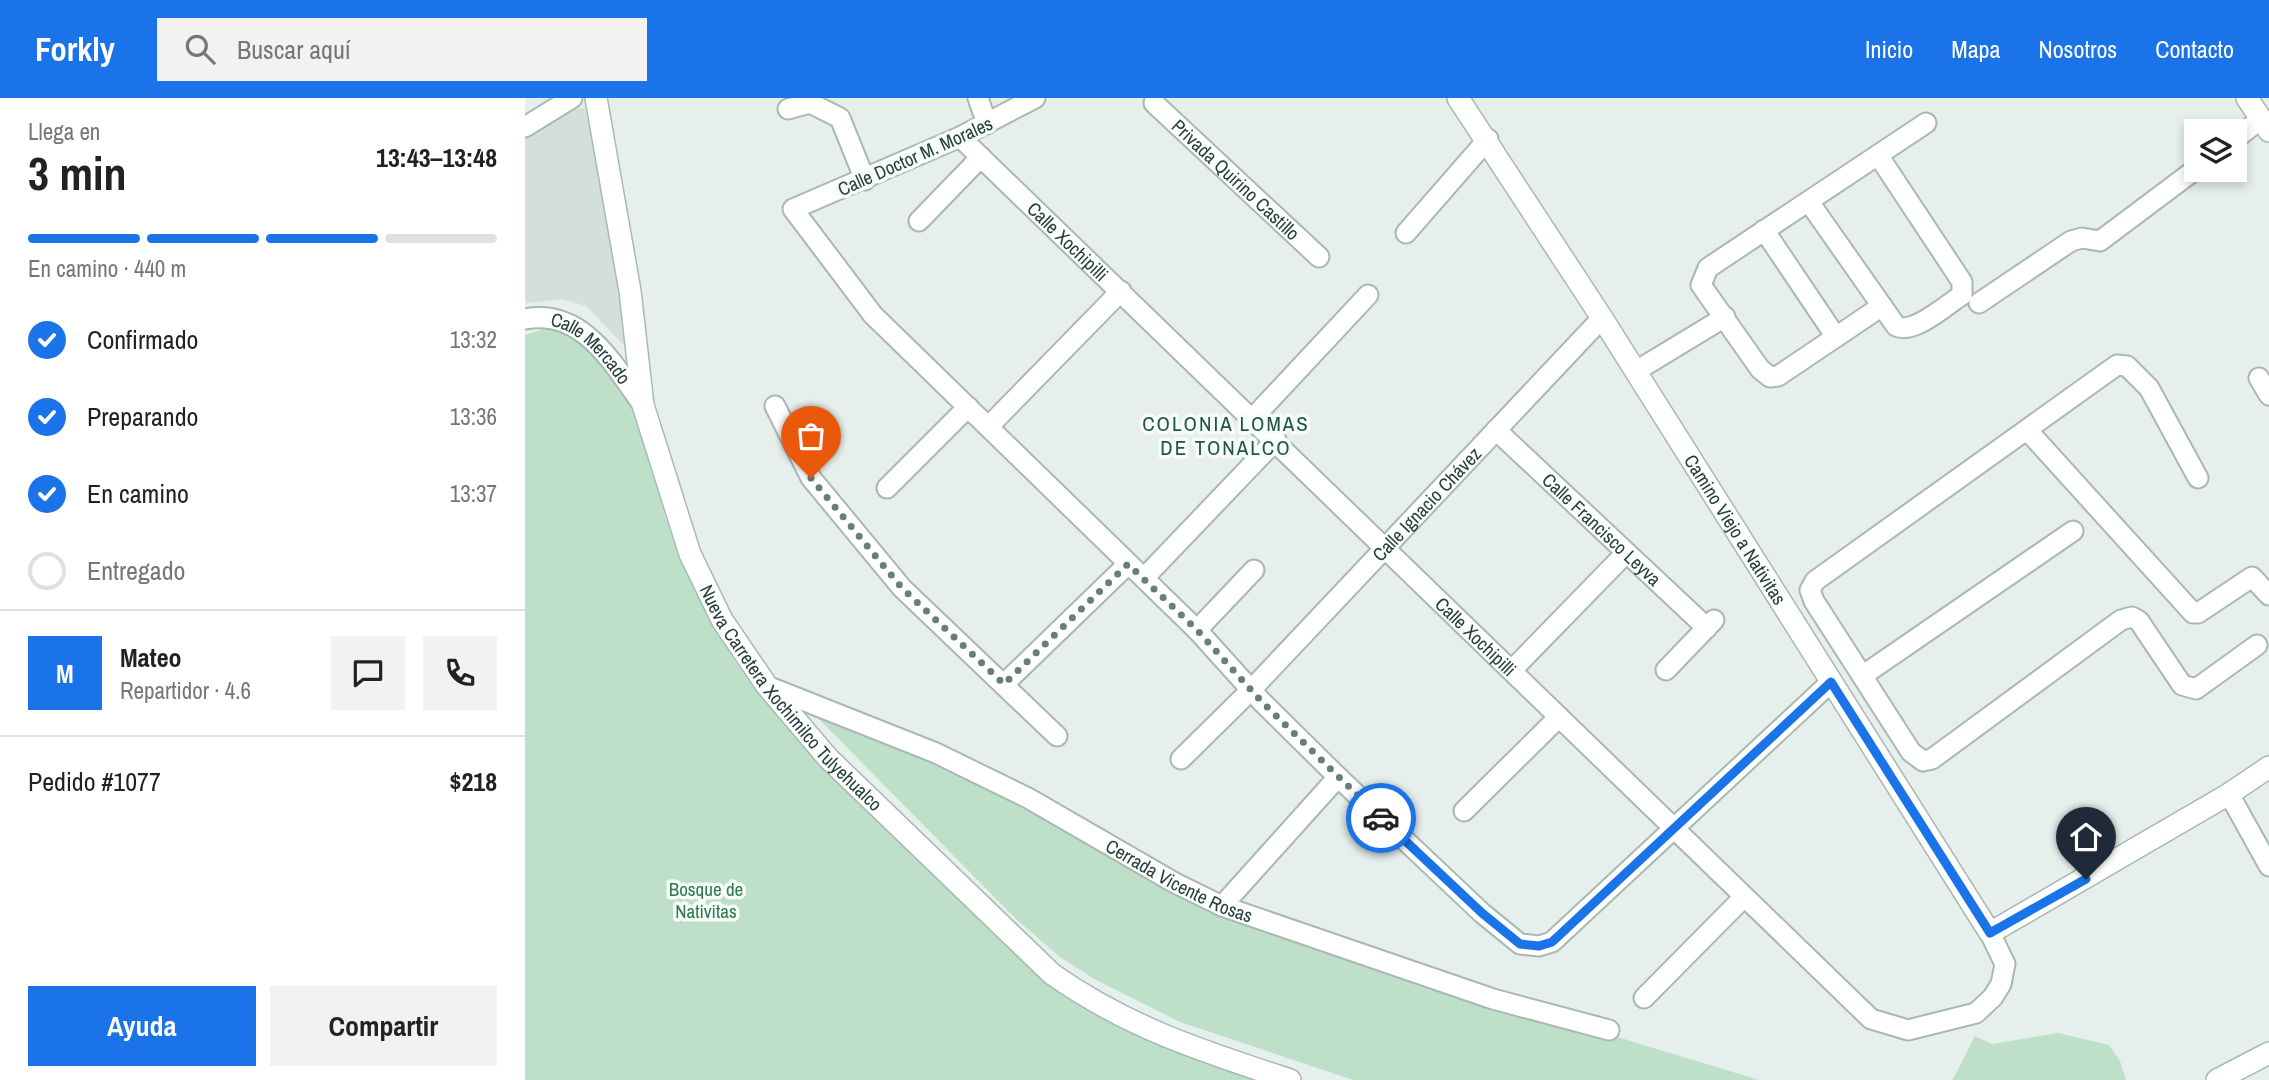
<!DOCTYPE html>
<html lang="es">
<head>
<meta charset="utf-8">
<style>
  body { margin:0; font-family:"Archivo Narrow",sans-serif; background:#f2f2f2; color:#222; height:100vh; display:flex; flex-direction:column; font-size:26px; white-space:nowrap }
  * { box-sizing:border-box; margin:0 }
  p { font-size:23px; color:#767676 }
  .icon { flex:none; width:38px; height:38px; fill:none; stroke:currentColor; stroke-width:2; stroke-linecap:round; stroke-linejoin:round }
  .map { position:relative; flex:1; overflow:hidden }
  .drawer { display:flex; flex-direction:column; background:#fff; width:525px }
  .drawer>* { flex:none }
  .tools { position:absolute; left:1659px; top:21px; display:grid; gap:14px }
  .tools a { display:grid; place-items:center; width:63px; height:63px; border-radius:0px; background:#fff; box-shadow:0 4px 10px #0003; font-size:35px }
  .pin { position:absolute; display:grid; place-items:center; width:60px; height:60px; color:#fff; margin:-72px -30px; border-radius:50% 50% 50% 0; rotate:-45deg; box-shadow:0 0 7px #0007 }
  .pin .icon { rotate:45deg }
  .courier { position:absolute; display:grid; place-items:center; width:70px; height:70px; margin:-35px; border:5px solid #1a73e8; border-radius:50%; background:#fff; color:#222; box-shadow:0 2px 9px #0007 }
  .summary em { font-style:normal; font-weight:800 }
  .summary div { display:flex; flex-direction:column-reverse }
  .summary { display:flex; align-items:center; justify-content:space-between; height:119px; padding:0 28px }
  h1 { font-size:46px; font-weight:800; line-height:52px }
  .bar { display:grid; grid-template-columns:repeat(4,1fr); gap:10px 7px; align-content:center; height:84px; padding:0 28px }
  .bar i { height:9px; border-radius:5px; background:#e0e0e0 }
  .bar .on { background:#1a73e8 }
  .bar p { grid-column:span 4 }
  .line { display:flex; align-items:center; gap:18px; padding:0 28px; border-top:2px solid #e0e0e0 }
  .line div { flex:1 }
  .round { display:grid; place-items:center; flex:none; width:74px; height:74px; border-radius:0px; background:#f2f2f2 }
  ol { padding:0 28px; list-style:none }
  li { display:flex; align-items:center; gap:21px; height:77px }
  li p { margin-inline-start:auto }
  li .icon { padding:7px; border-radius:50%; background:#1a73e8; color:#fff; stroke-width:4 }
  li:last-child { color:#767676 }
  li i { width:38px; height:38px; border:4px solid #e0e0e0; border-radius:50% }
  .cta { display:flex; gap:14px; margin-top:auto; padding:14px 28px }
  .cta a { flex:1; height:80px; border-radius:0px; background:#1a73e8; color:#fff; font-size:28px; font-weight:800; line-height:80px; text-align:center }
  .cta a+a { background:#f2f2f2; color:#222 }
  header { display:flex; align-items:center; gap:42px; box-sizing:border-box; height:98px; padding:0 35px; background:#1a73e8; color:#fff }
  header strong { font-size:33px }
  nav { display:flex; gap:38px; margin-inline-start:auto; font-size:24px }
  .search { width:490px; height:63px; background:#f2f2f2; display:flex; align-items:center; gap:18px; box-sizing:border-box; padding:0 24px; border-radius:0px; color:#767676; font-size:26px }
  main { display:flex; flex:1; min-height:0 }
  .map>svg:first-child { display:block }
  .built { fill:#d4dfda }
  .green { fill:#bfe0c8 }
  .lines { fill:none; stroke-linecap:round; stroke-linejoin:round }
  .minor-casing { stroke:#a8b8b2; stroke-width:23 }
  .tertiary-casing { stroke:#a8b8b2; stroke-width:24 }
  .secondary-casing { stroke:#a4bbb3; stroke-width:24 }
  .minor { stroke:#fff; stroke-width:19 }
  .tertiary { stroke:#fff; stroke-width:21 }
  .secondary { stroke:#fff; stroke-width:21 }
  .done { stroke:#687f78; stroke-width:7; stroke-dasharray:0 12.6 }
  .route { stroke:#1a73e8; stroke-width:9 }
  .labels { text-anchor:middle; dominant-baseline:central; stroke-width:7; stroke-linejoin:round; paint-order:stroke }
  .street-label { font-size:19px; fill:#24423a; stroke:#f7fbf9 }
  .park-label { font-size:19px; fill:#2d7a4b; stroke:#f7fbf9 }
  .neighbourhood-label { font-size:21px; letter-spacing:2px; fill:#1f5548; stroke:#f7fbf9 }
</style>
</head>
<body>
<header>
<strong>Forkly</strong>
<div class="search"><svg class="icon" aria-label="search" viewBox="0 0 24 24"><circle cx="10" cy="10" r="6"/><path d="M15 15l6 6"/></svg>Buscar aquí</div>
<nav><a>Inicio</a><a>Mapa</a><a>Nosotros</a><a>Contacto</a></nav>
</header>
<main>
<section class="drawer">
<div class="summary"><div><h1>3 min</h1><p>Llega en</p></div><em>13:43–13:48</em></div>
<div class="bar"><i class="on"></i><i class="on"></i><i class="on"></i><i></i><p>En camino · 440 m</p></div>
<ol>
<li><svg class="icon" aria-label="check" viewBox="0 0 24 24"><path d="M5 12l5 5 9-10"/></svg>Confirmado<p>13:32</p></li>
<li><svg class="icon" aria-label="check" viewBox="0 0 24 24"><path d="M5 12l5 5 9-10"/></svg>Preparando<p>13:36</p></li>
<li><svg class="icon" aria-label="check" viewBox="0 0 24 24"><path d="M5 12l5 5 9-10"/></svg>En camino<p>13:37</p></li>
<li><i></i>Entregado</li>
</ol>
<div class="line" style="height:126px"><b class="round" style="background:#1a73e8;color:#fff">M</b><div><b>Mateo</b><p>Repartidor · 4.6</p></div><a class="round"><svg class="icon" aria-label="chat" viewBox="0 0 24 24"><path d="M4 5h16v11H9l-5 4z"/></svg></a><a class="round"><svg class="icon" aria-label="phone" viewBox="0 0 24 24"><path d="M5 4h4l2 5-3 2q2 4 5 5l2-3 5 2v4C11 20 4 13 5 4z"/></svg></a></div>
<div class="line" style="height:91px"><div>Pedido #1077</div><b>$218</b></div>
<div class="cta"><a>Ayuda</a><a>Compartir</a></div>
</section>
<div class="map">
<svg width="1744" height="982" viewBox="0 0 1744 982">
  <rect width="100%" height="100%" fill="#e6efeb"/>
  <!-- built -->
  <path class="built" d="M60 10 97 186 106 247 101 249 61 208 37 201 2 205 0 200V39L44 13Z"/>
  <!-- green -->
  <path class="green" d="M19 231H41L87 272 110 316 123 349 140 419 167 484 209 562 225 582 509 866 755 982H0V237Z
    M280 591 294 602 338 619 594 761 1022 927 1029 924 1086 937 1234 982H828L655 924 571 882 535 859 491 821 284 611 271 596Z
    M1533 935 1584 947 1595 963 1601 982H1424L1428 981 1450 938 1467 946Z"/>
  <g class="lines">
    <defs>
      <g id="minor">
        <path d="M453 0 462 26"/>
        <path d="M510 0 435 39 268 111 348 217 672 532 737 604 813 679 957 815 995 846 1014 848 1027 844 1306 584"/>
        <path id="s1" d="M629 5 794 159"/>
        <path d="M263 11 285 5 315 20 340 82"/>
        <path d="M0 29 47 0"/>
        <path id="s2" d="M435 39 1346 921 1383 932 1451 915 1468 899 1476 886 1480 866 1465 835"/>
        <path d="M1710 41 1736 21"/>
        <path d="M1284 104 1371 228C1389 237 1421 207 1437 197V184L1353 57"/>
        <path d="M394 123 456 59"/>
        <path d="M1239 132 1311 239"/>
        <path d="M881 135 963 41"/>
        <path d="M1454 205 1546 143 1557 140 1575 143 1671 71"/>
        <path d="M1357 208 1253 278 1245 279 1235 271 1176 187 1183 170 1401 25"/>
        <path id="s3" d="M0 221C58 210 88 266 118 307"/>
        <path d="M1111 273 1200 219"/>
        <path d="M1734 280 1744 297"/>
        <path d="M250 308 286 380 377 490 532 638"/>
        <path d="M728 320 843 197"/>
        <path d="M464 328 596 193"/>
        <path id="s4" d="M971 332 1182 530"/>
        <path d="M1503 333 1668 515H1673L1727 479 1744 497"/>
        <path d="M1673 380 1624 290 1602 268 1592 267 1290 483 1285 492 1289 503 1386 654 1398 663 1407 661 1596 522 1607 519 1614 523 1657 587 1671 591 1732 547"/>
        <path d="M362 390 443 309"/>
        <path d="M619 480 751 342"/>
        <path d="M672 532 729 472"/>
        <path d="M987 572 1101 455"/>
        <path d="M1141 572 1189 522"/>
        <path d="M1337 578 1548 433"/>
        <path d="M479 586 603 466"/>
        <path id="s5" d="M242 588 411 655 503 700 650 785 697 808 968 901 1084 932"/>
        <path id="s6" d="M656 661 726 592 1077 220"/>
        <path d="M1704 696 1744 768"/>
        <path d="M939 713 1034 619"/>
        <path d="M697 808 813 679"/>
        <path d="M1119 900 1218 800"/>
      </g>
      <g id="tertiary">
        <path id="s7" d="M933 0 1077 220 1465 835 1704 696 1744 669"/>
        <path d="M1722 0 1744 33"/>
      </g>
      <g id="secondary">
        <path id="s8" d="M71 0 105 193 118 307 165 456 197 522 242 588 303 660 527 876C604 930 677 953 765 982"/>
        <path d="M1692 982 1744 955"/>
      </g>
    </defs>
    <!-- minor casing -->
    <use href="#minor" class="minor-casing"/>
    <!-- tertiary casing -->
    <use href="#tertiary" class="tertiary-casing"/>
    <!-- secondary casing -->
    <use href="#secondary" class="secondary-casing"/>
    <!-- minor -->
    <use href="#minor" class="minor"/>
    <!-- tertiary -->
    <use href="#tertiary" class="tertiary"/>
    <!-- secondary -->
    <use href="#secondary" class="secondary"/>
  </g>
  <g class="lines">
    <!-- done -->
    <path class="done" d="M286 380 377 490 479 586 603 466 672 532 737 604 856 720"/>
    <!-- route -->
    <path class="route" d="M856 720 957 815 995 846 1014 848 1027 844 1306 584 1465 835 1561 781"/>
  </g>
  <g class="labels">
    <!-- street labels -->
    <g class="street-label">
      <text transform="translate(390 58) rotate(-24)">Calle Doctor M. Morales</text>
      <text stroke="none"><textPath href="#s1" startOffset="112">Privada Quirino Castillo</textPath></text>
      <text stroke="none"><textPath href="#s2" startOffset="150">Calle Xochipilli</textPath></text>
      <text stroke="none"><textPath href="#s3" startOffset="77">Calle Mercado</textPath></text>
      <text stroke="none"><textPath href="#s6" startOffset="354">Calle Ignacio Chávez</textPath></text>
      <text stroke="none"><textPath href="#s4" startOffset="145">Calle Francisco Leyva</textPath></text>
      <text stroke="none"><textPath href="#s7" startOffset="513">Camino Viejo a Nativitas</textPath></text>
      <text stroke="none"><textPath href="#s2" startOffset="718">Calle Xochipilli</textPath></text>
      <text stroke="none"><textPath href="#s8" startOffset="644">Nueva Carretera Xochimilco Tulyehualco</textPath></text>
      <text stroke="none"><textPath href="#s5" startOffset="457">Cerrada Vicente Rosas</textPath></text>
    </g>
    <!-- park labels -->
    <g class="park-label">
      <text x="181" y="791">Bosque de<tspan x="181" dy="22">Nativitas</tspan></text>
    </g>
    <!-- neighbourhood labels -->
    <g class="neighbourhood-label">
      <text x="701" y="325">COLONIA LOMAS<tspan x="701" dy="24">DE TONALCO</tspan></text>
    </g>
  </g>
</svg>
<div class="tools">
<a><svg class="icon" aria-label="layers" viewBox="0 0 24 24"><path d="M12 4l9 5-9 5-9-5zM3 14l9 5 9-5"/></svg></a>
</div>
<div class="pin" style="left:286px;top:380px;background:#ea580c"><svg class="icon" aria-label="bag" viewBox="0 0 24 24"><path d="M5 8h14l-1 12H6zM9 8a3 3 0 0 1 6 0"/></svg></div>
<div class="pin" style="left:1561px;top:781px;background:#1f2937"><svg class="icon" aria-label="home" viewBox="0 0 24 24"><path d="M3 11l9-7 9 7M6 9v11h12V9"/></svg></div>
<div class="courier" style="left:856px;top:720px"><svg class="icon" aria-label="car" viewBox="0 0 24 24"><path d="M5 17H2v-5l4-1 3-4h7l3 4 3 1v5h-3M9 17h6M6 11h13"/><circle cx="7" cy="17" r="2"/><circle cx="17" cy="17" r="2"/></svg></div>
</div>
</main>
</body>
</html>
